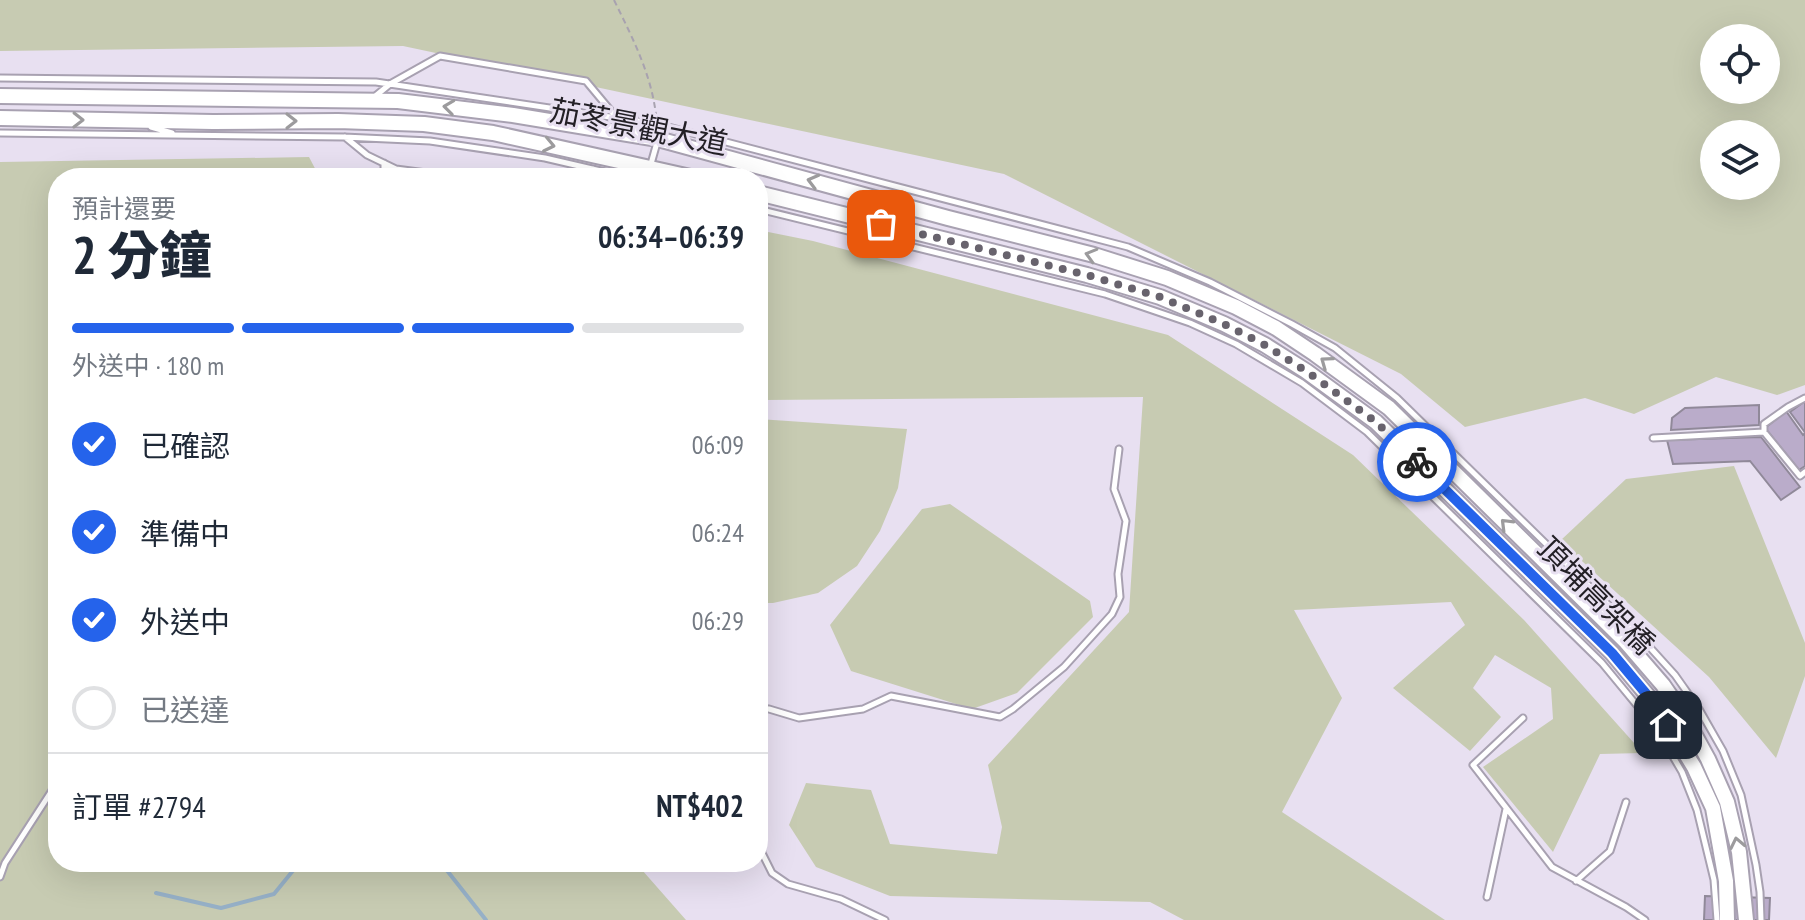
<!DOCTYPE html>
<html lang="zh-TW">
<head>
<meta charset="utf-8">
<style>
  body { margin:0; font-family:"PT Sans Narrow","Noto Sans TC",sans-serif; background:#f2f2f3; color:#1f2937; height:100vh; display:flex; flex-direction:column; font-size:30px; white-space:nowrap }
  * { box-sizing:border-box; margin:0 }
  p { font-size:26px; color:#747a83 }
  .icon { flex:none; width:44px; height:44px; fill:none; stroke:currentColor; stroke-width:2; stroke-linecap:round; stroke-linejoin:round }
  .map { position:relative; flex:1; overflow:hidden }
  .sheet { position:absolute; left:48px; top:168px; width:720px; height:704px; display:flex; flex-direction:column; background:#fff; border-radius:32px; box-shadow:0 8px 32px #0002 }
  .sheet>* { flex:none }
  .fabs { position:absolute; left:1700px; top:24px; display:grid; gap:16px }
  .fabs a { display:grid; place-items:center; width:80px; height:80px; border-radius:50%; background:#fff; box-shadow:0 8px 32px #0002; font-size:40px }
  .pin { position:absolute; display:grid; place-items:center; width:68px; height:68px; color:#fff; margin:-34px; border-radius:16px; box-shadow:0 4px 12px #0006 }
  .courier { position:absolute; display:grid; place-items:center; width:80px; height:80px; margin:-40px; border:6px solid #2563eb; border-radius:50%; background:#fff; color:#222; box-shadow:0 2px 10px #0007 }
  .summary em { font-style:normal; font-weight:800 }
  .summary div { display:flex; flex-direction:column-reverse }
  .summary { display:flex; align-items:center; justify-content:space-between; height:136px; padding:0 24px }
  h1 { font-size:52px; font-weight:800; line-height:60px }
  .bar { display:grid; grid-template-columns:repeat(4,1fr); gap:12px 8px; align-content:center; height:96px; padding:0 24px }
  .bar i { height:10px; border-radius:6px; background:#e0e1e3 }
  .bar .selected { background:#2563eb }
  .bar p { grid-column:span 4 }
  .line { display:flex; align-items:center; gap:20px; padding:0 24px; border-top:2px solid #e0e1e3 }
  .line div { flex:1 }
  ol { padding:0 24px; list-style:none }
  li { display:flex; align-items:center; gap:24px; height:88px }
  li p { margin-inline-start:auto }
  li .icon { padding:8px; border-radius:50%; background:#2563eb; color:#fff; stroke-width:4 }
  li:last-child { color:#747a83 }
  li i { width:44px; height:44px; border:4px solid #e0e1e3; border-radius:50% }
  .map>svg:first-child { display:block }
  .green { fill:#c7cbb2; fill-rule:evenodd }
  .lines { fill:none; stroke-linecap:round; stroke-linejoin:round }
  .stream { stroke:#96b0c7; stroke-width:4 }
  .building { fill:#baacca; stroke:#908999; stroke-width:2 }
  .service-casing { stroke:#a8a1b1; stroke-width:9 }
  .tertiary-casing { stroke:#a8a1b1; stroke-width:18 }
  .path { stroke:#a8a2af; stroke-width:2; stroke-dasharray:6 4; stroke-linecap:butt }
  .service { stroke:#fff; stroke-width:5 }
  .tertiary { stroke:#fff; stroke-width:14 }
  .oneway { stroke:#9c9b9d }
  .done { stroke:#68636d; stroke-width:8; stroke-dasharray:0 14.4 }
  .route { stroke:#2563eb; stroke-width:10 }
  .labels { text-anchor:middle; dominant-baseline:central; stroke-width:6; stroke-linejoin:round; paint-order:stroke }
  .street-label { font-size:30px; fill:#232026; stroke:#e8e0f1 }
</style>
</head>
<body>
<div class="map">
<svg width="1805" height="920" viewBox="0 0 1805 920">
  <rect width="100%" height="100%" fill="#e8e0f1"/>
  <!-- green -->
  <path class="green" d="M0 0H1805V385L1777 395 1716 377 1634 414 1585 398 1465 427 1401 374 1004 174 403 46 0 51ZM1714 38H1766V90H1714ZM1714 134H1766V186H1714Z
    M309 157 320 178H58V862H635L686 920H0V162Z
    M758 230 813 241 1168 335 1353 455 1524 620 1643 753 1600 754 1553 852 1483 767 1553 719 1551 688 1495 655 1473 688 1501 717 1470 751 1393 688 1465 625 1451 602 1294 610 1342 698 1282 812 1445 920H1184L1150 902 890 896 816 867 789 825 806 783 871 790 890 844 997 854 1002 827 988 765 1129 612 1143 397 764 400 758 392Z
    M758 419 907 429 898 488 880 531 857 566 818 593 773 603H758Z
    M1734 466 1805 643V676L1776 758 1709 677 1560 541 1626 479Z
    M950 504 1090 601 1093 617 1017 693 972 709 851 671 830 625 922 509Z"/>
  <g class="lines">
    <!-- stream -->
    <path class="stream" d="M428 862 445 868 486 920
      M156 893 221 908 274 894 300 862"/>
  </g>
  <!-- building -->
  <path class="building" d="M1805 401V430L1804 431 1790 412Z
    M1759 405V425L1671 430 1672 418 1685 408Z
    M1786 411 1803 435 1805 433V466L1799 470 1765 428Z
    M1761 437 1800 487 1781 500 1750 461 1673 464 1667 440Z
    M1705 896 1770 898 1769 920H1704Z"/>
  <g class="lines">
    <defs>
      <path id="service" d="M0 78 376 82 657 124 1128 247 1210 282 1292 324 1335 348 1397 398 1636 632 1675 675 1699 709 1723 751 1741 795 1756 865 1760 892 1761 920
        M373 98 390 84 440 56 586 81 616 117
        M151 127 172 133
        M0 133 344 137 430 141 545 158 631 178
        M345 137 367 155 396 169 464 178
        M384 163V178
        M567 178 593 169
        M647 178 658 139 657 124
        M758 209 1105 294 1190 323 1236 344 1302 383 1367 432 1602 663 1658 731 1682 772 1697 810 1714 880 1717 920
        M1764 432V424L1788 407 1805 398
        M1653 438 1764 432 1800 476 1805 472
        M758 708 769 709 799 718 863 709 891 696 1000 717 1013 709 1064 667 1112 614 1120 597 1118 574 1126 521 1114 489 1119 449
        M1523 718 1473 765 1552 867 1626 907 1645 920
        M758 828 762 853 772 873 788 884 841 899 885 920
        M0 877 5 863 58 781
        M1576 881 1610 851 1626 802
        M1487 897 1506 809"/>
      <path id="tertiary" d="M0 96 398 101 513 115 658 139 948 218 1094 255 1167 278 1236 307 1276 328 1315 354 1389 408 1625 641 1663 685 1685 717 1708 759 1727 802 1739 852 1746 920
        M0 118 213 122 338 121 424 124 493 133 695 178
        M758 193 1087 275 1160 297 1224 324 1265 345 1306 371 1376 422 1612 653 1648 696 1668 725 1694 767 1713 808 1726 881 1727 920"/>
    </defs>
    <!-- service casing -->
    <use href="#service" class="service-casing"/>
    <!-- tertiary casing -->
    <use href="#tertiary" class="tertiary-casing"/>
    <!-- path -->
    <path class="path" d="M614 0C632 37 651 73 656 115"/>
    <!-- service -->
    <use href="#service" class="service"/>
    <!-- tertiary -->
    <use href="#tertiary" class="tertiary"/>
  </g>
  <!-- one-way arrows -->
  <defs><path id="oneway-chevron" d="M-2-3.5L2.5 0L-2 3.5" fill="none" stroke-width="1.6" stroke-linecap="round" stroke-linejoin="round" transform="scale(2)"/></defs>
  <g class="oneway">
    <use href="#oneway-chevron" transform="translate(449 107) rotate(-173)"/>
    <use href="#oneway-chevron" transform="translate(78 120) rotate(1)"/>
    <use href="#oneway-chevron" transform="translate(291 121)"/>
    <use href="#oneway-chevron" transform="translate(549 145) rotate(12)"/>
    <use href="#oneway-chevron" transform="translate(813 181) rotate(-165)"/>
    <use href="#oneway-chevron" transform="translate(1091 255) rotate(-164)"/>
    <use href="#oneway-chevron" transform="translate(1326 362) rotate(-144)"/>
    <use href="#oneway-chevron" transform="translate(1506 524) rotate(-135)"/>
    <use href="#oneway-chevron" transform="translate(1737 843) rotate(-102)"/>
  </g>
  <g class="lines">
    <!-- done -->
    <path class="done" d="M881 224 1087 275 1160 297 1224 324 1265 345 1306 371 1376 422 1417 462"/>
    <!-- route -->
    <path class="route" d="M1417 462 1612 653 1648 696 1668 725"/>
  </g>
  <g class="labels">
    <!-- street labels -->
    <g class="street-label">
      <text transform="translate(639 126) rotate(11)">茄苳景觀大道</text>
      <text transform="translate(1597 595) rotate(45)">頂埔高架橋</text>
    </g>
  </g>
</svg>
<div class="fabs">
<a><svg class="icon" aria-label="locate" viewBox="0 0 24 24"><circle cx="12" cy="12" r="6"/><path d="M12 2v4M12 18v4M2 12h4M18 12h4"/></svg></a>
<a><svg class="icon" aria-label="layers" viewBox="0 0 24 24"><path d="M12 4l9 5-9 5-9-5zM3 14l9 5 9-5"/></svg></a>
</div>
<div class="pin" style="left:881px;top:224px;background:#ea580c"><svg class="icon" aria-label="bag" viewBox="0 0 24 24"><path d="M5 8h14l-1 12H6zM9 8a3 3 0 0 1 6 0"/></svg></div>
<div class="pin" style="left:1668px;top:725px;background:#1f2937"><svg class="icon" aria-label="home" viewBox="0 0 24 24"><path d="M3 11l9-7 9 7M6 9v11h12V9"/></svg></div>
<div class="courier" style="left:1417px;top:462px"><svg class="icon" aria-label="bike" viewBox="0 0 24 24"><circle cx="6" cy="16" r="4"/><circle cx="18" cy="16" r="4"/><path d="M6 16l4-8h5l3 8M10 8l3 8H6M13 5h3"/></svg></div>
<section class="sheet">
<div class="summary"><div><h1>2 分鐘</h1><p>預計還要</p></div><em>06:34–06:39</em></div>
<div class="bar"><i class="selected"></i><i class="selected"></i><i class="selected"></i><i></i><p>外送中 · 180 m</p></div>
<ol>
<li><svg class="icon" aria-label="check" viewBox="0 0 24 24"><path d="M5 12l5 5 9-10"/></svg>已確認<p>06:09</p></li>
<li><svg class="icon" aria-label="check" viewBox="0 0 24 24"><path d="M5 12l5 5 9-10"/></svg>準備中<p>06:24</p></li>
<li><svg class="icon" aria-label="check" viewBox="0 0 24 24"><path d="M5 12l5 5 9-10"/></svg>外送中<p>06:29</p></li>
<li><i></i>已送達</li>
</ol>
<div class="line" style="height:104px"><div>訂單 #2794</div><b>NT$402</b></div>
</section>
</div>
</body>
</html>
